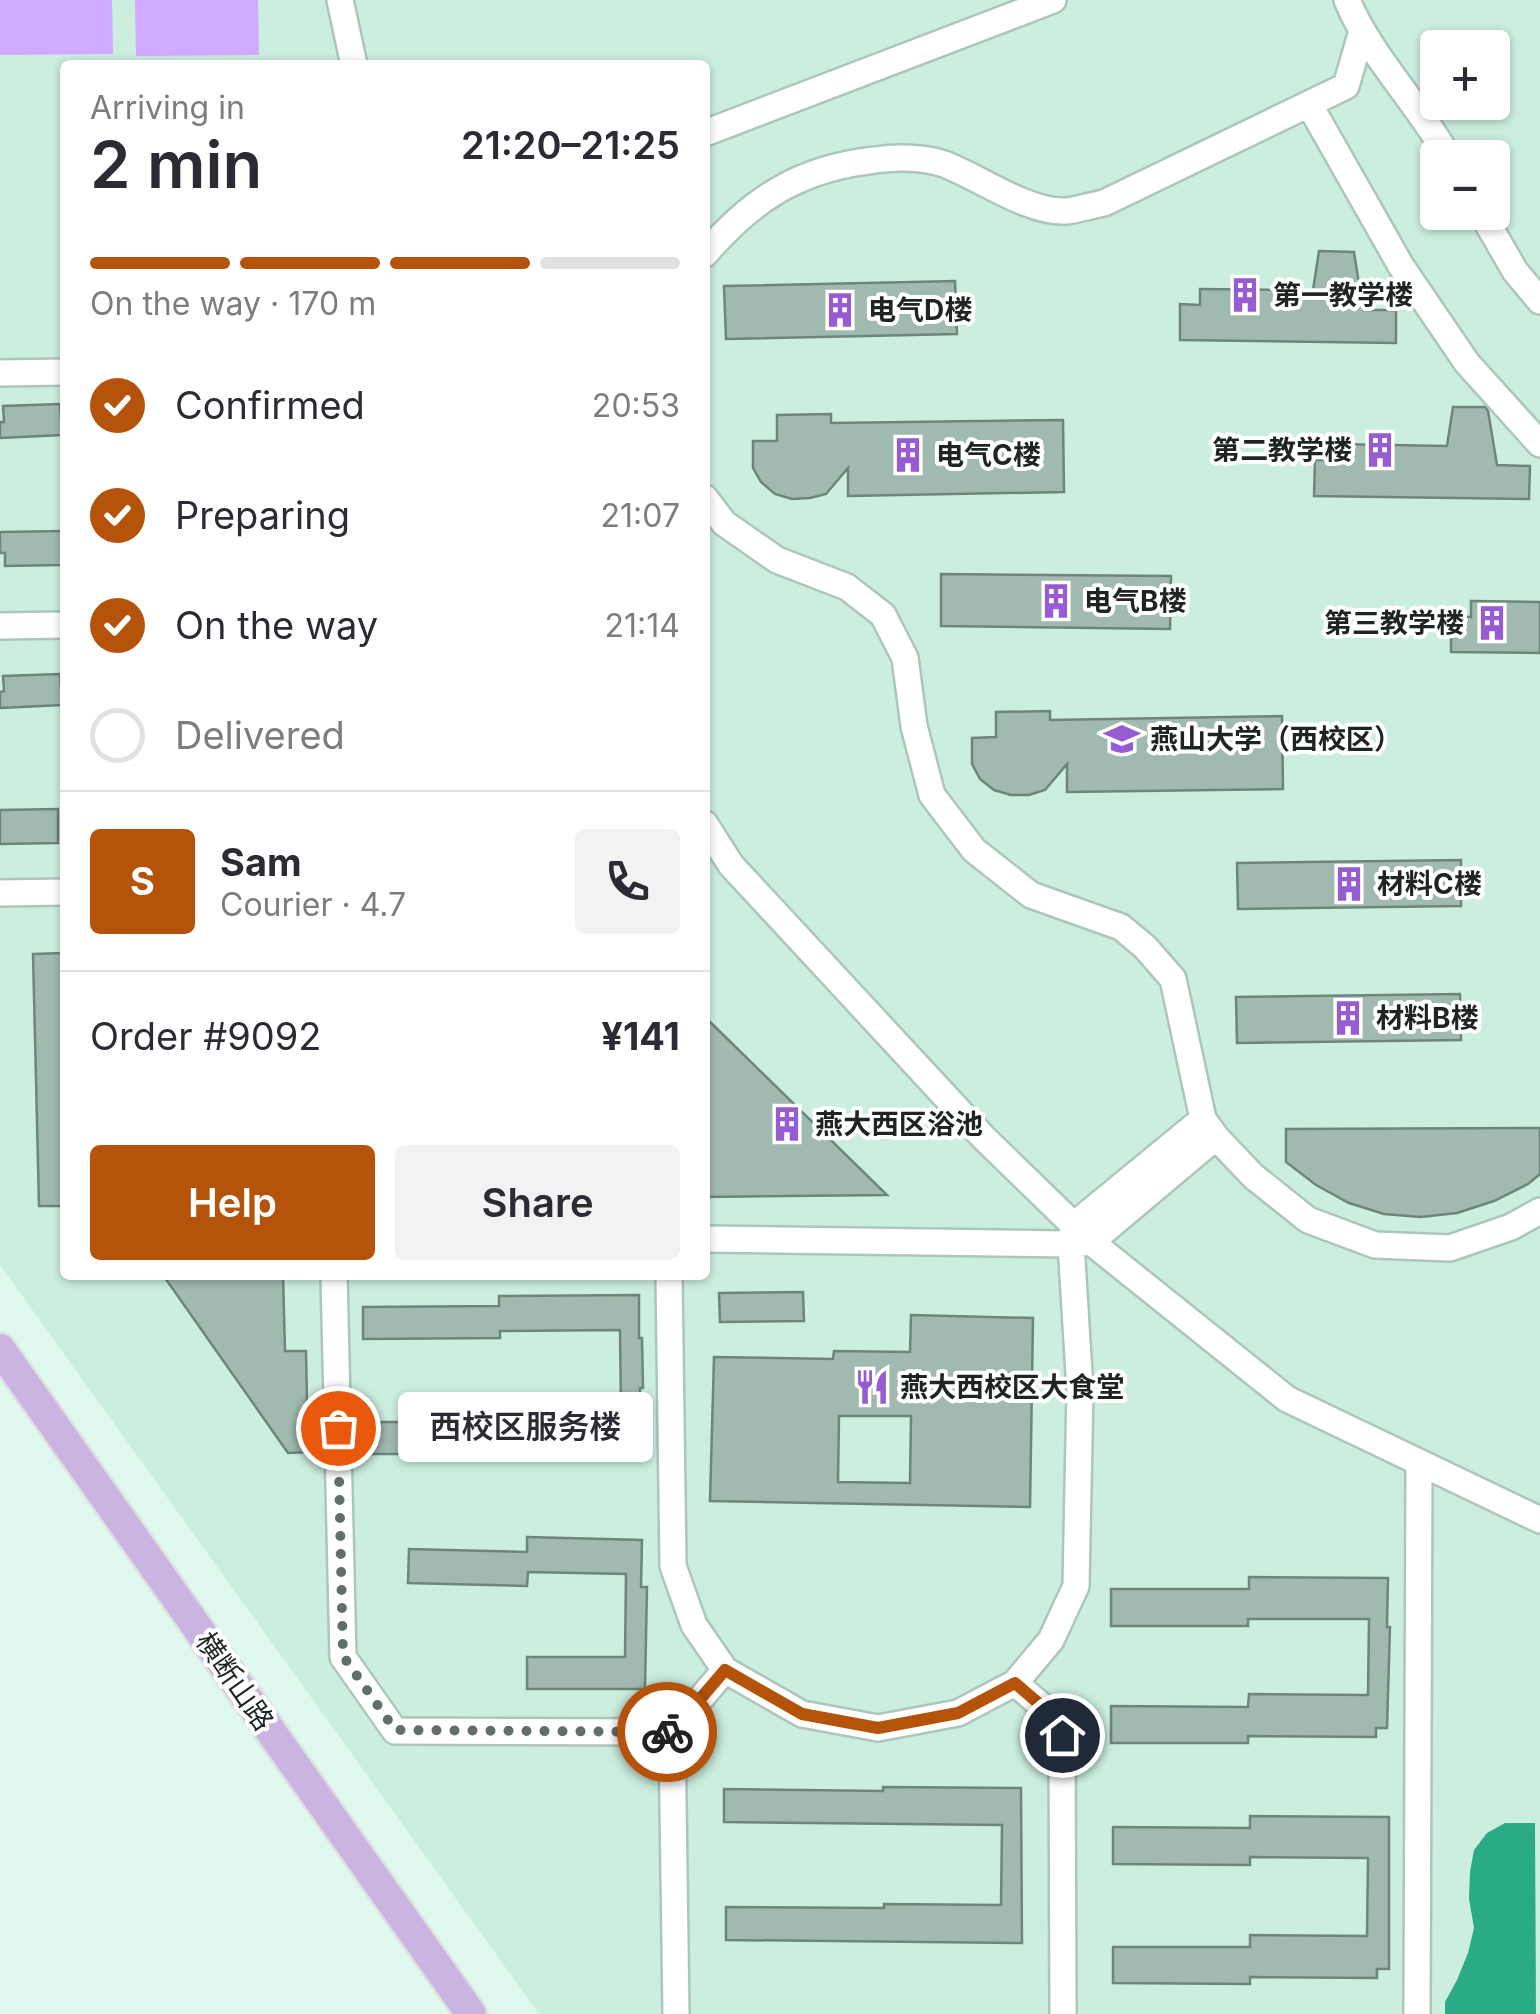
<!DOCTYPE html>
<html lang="en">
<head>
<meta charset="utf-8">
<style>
  body { margin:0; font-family:Inter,"Noto Sans SC",sans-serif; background:#f2f2f3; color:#2b2b33; height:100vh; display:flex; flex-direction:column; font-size:38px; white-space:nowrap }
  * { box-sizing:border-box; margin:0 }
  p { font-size:32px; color:#7c7c81 }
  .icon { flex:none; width:55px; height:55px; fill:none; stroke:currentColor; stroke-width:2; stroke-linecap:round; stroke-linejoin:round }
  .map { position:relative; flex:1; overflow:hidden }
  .side { position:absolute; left:60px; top:60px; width:650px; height:1220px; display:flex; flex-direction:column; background:#fff; border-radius:10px; box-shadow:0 2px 8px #0004 }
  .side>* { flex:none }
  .buttons { position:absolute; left:1420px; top:30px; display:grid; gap:20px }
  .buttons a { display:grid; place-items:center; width:90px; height:90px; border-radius:10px; background:#fff; box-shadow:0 2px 8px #0004; font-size:50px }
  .pin { position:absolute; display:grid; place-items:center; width:85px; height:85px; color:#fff; margin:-42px; border:5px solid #fff; border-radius:50%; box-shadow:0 2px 10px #0007 }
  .courier { position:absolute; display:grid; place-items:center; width:100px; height:100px; margin:-50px; border:8px solid #b45309; border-radius:50%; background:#fff; color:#222; box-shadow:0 2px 12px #0007 }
  .bubble { position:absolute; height:70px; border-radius:10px; background:#fff; box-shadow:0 2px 8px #0004; font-size:32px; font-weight:600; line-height:70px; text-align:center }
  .head em { font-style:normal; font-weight:600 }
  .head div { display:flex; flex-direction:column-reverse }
  .head { display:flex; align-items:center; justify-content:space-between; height:170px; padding:0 30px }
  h1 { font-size:65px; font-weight:600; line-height:75px }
  .bar { display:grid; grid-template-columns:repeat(4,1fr); gap:15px 10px; align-content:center; height:120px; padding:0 30px }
  .bar i { height:12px; border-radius:8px; background:#e1e1e2 }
  .bar .current { background:#b45309 }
  .bar p { grid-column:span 4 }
  .line { display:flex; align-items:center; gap:25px; padding:0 30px; border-top:2px solid #e1e1e2 }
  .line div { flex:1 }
  .round { display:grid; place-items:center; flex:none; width:105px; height:105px; border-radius:10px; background:#f2f2f3 }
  ol { padding:0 30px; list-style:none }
  li { display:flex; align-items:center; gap:30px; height:110px }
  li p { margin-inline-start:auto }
  li .icon { padding:10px; border-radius:50%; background:#b45309; color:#fff; stroke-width:4 }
  li:last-child { color:#7c7c81 }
  li i { width:55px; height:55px; border:5px solid #e1e1e2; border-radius:50% }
  .button { display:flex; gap:20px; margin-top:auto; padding:20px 30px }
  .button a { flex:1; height:115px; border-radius:10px; background:#b45309; color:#fff; font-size:40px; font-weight:600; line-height:115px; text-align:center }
  .button a+a { background:#f2f2f3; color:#2b2b33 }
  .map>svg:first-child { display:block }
  .built { fill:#cbeedf; fill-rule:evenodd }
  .green { fill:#d0aafe }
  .water { fill:#29ab85 }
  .building { fill:#a1baaf; stroke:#6d857b; stroke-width:2.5; fill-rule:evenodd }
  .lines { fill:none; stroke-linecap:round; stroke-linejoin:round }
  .minor-casing { stroke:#adc6bc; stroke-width:30 }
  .major-casing { stroke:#dfe0e0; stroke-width:35 }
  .minor { stroke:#fff; stroke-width:25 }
  .major { stroke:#c9b4e2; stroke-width:30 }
  .done { stroke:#606f69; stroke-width:10; stroke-dasharray:0 18 }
  .route { stroke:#b45309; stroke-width:12 }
  .labels { text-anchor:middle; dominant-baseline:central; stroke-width:8; stroke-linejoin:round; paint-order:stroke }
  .poi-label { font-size:28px; font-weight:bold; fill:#1c2521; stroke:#fff; text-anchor:start }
  .street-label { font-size:28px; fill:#1c2521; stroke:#fff }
</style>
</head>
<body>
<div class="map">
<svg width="1540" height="2014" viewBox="0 0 1540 2014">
  <rect width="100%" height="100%" fill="#dff9ee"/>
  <!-- built -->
  <path class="built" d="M0 0H1540V2014H539L0 1265ZM1438 48H1492V102H1438ZM65 65H705V1275H65ZM1438 158H1492V212H1438Z"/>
  <!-- green -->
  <path class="green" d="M0 0H112L113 54 0 55Z
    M135 0H258L259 55 136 56Z"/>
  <!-- water -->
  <path class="water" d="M1505 1823H1535L1536 2014H1445V2002L1457 1980 1468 1953 1474 1928 1469 1899 1470 1872 1474 1850 1487 1833Z"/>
  <!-- building -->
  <path class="building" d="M1319 251 1354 252 1363 310H1396V343L1180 340V304L1200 305V289L1313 290Z
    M955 281 957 334 726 339 724 286Z
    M60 404 62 435 0 438V422H4L3 406Z
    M1453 407H1485L1488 411 1497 465 1530 466 1529 499 1314 496 1315 460H1334V444L1447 446Z
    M831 414V423L1063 420 1064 492 848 496V468L826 494 810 498 792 499 775 494 761 482 753 468V441H777V415Z
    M63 531V565L5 566V553H0V532Z
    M941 574 1171 576 1170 629 941 626Z
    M1471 601 1540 602V653L1451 652V616L1471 617Z
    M60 674 62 705 0 708V692L4 691 3 676Z
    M1050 711V720L1282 716 1283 789 1067 792V764L1045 790 1029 795H1011L994 790 980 779 972 764V738L996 737V712Z
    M58 809V843L0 844V810Z
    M1461 860V906L1238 909 1237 863Z
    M65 953V1206H39L33 954Z
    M1460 994 1461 1040 1237 1043 1236 997Z
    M705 1017 887 1195 705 1197Z
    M1540 1128V1174L1528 1184 1494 1201 1457 1213 1421 1217 1384 1214 1349 1203 1316 1185 1286 1162V1129Z
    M163 1275H283L285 1351H306L308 1452 288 1453Z
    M803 1292 804 1321 720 1322 719 1293Z
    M639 1295V1338H642L643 1388H640V1446L502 1447V1454H364V1422H500V1412L621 1411 620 1330 500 1331V1338L363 1339V1307L499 1306V1296Z
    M911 1315 1033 1318 1030 1507 710 1501 714 1357 833 1359 834 1351 910 1352ZM839 1416H911L910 1483 838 1482Z
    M527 1537 642 1540 641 1587H647L645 1689H527V1657H625L626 1574 528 1572 527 1586 408 1583 409 1549 527 1552Z
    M1249 1577 1388 1578 1387 1627H1390L1387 1728H1376V1737L1248 1736V1743H1111V1706L1248 1707 1249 1694 1368 1695 1369 1619H1248V1626H1111V1589H1249Z
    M883 1787 1021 1788 1022 1943 726 1940V1907L884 1908V1904L1001 1905 1002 1825 724 1822V1789L883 1791Z
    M1250 1816 1389 1817V1969H1377V1978L1250 1977V1984L1113 1983V1947H1250V1935L1367 1936 1368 1858 1250 1857V1865L1113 1864V1827L1250 1828Z"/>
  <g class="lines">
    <defs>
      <path id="minor" d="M340 0 354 65
        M1347 0C1369 54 1419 105 1449 158
        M1309 104 1401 266 1467 363 1540 444
        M705 133 1053 0
        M1481 212 1515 271 1540 301
        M705 254C753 198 801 168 875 160 896 157 924 157 944 164 981 178 1028 213 1066 211 1078 210 1092 205 1104 203L1346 86 1362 31
        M0 373 65 372
        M705 498 724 523 777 560 847 587 883 615 905 658 914 726 932 795 974 850 1031 895 1121 927 1145 947 1173 979 1203 1119 1216 1137 1253 1176 1308 1220 1375 1245 1450 1248 1511 1227 1540 1211
        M0 626 65 625
        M705 824 731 865 984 1138 1091 1242 1287 1399 1540 1520
        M0 893 65 892
        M705 1239 1071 1244 1091 1242 1216 1137
        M334 1275 343 1657 395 1731 672 1732
        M669 1275 673 1566 694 1625 725 1670 802 1714 878 1728 958 1713 1015 1683 1051 1640 1076 1586 1080 1390 1071 1244 1074 1225 1203 1119
        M1015 1683 1044 1708 1062 1735 1063 2014
        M676 2014 672 1732 725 1670
        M1417 2014 1419 1462"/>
      <path id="major" d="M0 1349 471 2014"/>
    </defs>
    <!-- minor casing -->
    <use href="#minor" class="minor-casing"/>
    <!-- major casing -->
    <use href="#major" class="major-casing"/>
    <!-- minor -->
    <use href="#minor" class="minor"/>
    <!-- major -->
    <use href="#major" class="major"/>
  </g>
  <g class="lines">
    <!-- done -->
    <path class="done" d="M338 1428 343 1656 395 1730 667 1732"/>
    <!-- route -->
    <path class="route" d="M667 1732H672L725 1670 802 1714 878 1728 958 1713 1015 1683 1044 1708 1062 1735"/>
  </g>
  <!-- icons -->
  <defs>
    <symbol id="building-bare" viewBox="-9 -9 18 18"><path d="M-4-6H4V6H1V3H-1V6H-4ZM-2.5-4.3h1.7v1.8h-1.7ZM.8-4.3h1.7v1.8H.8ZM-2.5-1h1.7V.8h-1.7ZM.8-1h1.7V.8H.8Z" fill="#975bd2" stroke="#fff" stroke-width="2.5" paint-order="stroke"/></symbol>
    <symbol id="university-bare" viewBox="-9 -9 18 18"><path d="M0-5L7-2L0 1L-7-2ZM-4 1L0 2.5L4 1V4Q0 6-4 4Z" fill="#975bd2" stroke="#fff" stroke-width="2.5" paint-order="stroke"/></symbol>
    <symbol id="restaurant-bare" viewBox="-9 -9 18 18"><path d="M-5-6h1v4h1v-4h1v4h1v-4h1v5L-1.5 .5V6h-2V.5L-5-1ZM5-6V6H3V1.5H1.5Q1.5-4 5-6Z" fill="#975bd2" stroke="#fff" stroke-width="2.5" paint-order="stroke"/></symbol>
  </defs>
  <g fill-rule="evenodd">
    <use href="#building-bare" x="1220" y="270" width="50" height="50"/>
    <use href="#building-bare" x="815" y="285" width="50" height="50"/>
    <use href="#building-bare" x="1355" y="425" width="50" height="50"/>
    <use href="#building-bare" x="883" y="430" width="50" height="50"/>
    <use href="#building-bare" x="1031" y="576" width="50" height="50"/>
    <use href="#building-bare" x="1467" y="598" width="50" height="50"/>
    <use href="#university-bare" x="1097" y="714" width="50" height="50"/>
    <use href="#building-bare" x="1324" y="859" width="50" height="50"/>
    <use href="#building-bare" x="1323" y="993" width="50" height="50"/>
    <use href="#building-bare" x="762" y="1099" width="50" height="50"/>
    <use href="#restaurant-bare" x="847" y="1362" width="50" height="50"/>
  </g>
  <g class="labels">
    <!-- poi labels -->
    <g class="poi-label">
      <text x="1273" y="295">第一教学楼</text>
      <text x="868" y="310">电气D楼</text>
      <text x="1352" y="450" text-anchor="end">第二教学楼</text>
      <text x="936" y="455">电气C楼</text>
      <text x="1084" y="601">电气B楼</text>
      <text x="1464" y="623" text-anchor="end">第三教学楼</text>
      <text x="1150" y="739">燕山大学（西校区）</text>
      <text x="1377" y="884">材料C楼</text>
      <text x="1376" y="1018">材料B楼</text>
      <text x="815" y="1124">燕大西区浴池</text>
      <text x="900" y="1387">燕大西校区大食堂</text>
    </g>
    <!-- street labels -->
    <g class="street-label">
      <text transform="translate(235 1681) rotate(55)">横断山路</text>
    </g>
  </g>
</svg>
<div class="buttons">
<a>+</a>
<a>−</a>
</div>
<div class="pin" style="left:338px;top:1428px;background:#ea580c"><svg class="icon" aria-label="bag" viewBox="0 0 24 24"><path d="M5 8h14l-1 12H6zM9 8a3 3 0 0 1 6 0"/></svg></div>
<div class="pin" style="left:1062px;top:1735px;background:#1f2937"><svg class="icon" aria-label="home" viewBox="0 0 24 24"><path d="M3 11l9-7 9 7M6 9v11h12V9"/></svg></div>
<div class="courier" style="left:667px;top:1732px"><svg class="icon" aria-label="bike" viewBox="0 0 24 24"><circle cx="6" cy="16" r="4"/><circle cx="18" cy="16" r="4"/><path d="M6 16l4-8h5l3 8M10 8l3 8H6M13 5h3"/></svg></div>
<div class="bubble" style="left:398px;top:1392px;width:255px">西校区服务楼</div>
<section class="side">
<div class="head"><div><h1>2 min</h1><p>Arriving in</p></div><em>21:20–21:25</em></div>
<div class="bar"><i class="current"></i><i class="current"></i><i class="current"></i><i></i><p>On the way · 170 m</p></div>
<ol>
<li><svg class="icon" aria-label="check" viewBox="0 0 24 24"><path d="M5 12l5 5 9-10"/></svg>Confirmed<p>20:53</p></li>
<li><svg class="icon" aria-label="check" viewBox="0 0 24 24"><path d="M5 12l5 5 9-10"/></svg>Preparing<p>21:07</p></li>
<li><svg class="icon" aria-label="check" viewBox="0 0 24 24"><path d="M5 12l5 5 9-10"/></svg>On the way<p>21:14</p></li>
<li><i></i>Delivered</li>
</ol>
<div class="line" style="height:180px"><b class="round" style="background:#b45309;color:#fff">S</b><div><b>Sam</b><p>Courier · 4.7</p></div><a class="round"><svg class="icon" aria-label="phone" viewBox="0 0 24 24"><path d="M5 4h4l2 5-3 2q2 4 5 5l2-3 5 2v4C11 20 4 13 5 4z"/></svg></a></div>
<div class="line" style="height:130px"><div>Order #9092</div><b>¥141</b></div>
<div class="button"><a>Help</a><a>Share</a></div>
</section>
</div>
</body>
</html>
